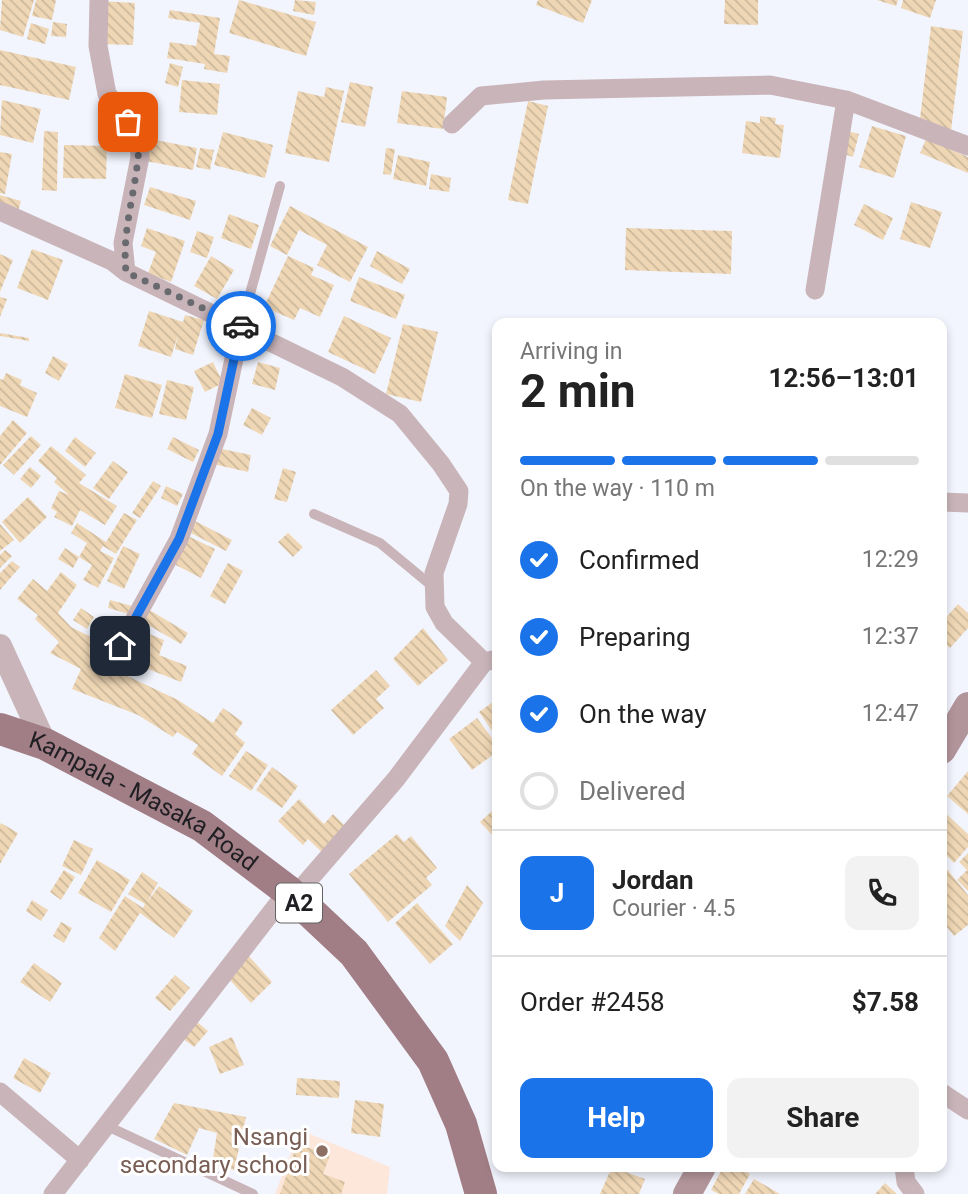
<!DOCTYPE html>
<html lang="en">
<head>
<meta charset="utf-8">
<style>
  body { margin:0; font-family:Roboto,sans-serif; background:#f2f2f2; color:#222; height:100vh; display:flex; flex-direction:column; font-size:26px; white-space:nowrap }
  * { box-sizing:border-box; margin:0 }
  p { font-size:23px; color:#767676 }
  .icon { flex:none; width:38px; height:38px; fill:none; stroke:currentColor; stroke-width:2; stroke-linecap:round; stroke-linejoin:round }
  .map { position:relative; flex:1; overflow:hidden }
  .panel { position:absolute; left:492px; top:318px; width:455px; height:854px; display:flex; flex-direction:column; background:#fff; border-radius:14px; box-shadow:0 4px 10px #0003 }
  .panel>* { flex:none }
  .pin { position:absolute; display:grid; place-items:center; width:60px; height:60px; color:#fff; margin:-30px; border-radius:14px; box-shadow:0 4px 10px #0006 }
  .courier { position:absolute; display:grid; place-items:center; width:70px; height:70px; margin:-35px; border:5px solid #1a73e8; border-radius:50%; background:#fff; color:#222; box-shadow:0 2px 9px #0007 }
  .summary em { font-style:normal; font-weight:700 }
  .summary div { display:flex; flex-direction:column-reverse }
  .summary { display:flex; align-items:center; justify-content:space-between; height:119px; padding:0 28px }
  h1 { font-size:46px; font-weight:700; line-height:52px }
  .bar { display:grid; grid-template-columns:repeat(4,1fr); gap:10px 7px; align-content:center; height:84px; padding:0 28px }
  .bar i { height:9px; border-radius:5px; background:#e0e0e0 }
  .bar .active { background:#1a73e8 }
  .bar p { grid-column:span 4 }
  .line { display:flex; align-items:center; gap:18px; padding:0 28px; border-top:2px solid #e0e0e0 }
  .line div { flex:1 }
  .round { display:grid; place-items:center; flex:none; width:74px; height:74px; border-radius:14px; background:#f2f2f2 }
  ol { padding:0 28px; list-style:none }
  li { display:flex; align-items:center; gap:21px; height:77px }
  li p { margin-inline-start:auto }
  li .icon { padding:7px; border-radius:50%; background:#1a73e8; color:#fff; stroke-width:4 }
  li:last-child { color:#767676 }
  li i { width:38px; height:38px; border:4px solid #e0e0e0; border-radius:50% }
  .button { display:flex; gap:14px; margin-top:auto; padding:14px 28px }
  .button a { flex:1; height:80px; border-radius:14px; background:#1a73e8; color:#fff; font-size:28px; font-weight:700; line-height:80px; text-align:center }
  .button a+a { background:#f2f2f2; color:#222 }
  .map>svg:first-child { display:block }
  .education { fill:#fde6da }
  .building { fill:url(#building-back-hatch) }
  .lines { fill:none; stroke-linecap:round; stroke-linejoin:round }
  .service { stroke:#c9b5b9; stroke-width:10 }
  .minor { stroke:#c9b5b9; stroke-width:19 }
  .tertiary { stroke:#c9b5b9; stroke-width:24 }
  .secondary { stroke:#b2959b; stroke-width:28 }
  .primary { stroke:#a17e86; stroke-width:32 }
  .done { stroke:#696a70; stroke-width:7; stroke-dasharray:0 12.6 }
  .route { stroke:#1a73e8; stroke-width:9 }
  .education-dot { fill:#8d6e63; stroke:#fff; stroke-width:2.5 }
  .labels { text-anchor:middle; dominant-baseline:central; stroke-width:6; stroke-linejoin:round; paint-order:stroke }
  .shield { fill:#fff; stroke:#626265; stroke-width:2 }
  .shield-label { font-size:23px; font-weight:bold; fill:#1f1f23 }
  .street-label { font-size:24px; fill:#1f1f23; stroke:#fff }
  .education-label { font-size:24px; fill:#785e54; stroke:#fff; text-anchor:end }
</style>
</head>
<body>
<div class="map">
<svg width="968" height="1194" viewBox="0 0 968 1194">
  <defs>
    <pattern id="building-back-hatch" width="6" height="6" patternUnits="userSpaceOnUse" patternTransform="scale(1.75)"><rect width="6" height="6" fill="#efd7b5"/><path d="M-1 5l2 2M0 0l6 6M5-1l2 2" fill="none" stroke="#ccb89b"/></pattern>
  </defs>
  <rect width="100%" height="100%" fill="#f3f5fe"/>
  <!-- education -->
  <path class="education" d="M300 1130 390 1167 387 1194H275Z"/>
  <!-- building -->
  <path class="building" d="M2 0H34L23 37 0 30Z
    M36 0H56L52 20 32 16Z
    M239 0 316 22 306 56 229 33Z
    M295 0 316 2 314 15 293 11Z
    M538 0H592L583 23 536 5Z
    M725 0H758V25L724 24Z
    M877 0H898L896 6Z
    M903 0H936L930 18 901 8Z
    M100 1 135 3 133 45 98 44Z
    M170 10 220 18 214 54 230 56 227 73 204 69 205 64 167 58 170 42 196 46 200 23 168 18Z
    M53 22 67 24 66 37 51 36Z
    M31 23 49 29 45 44 27 39Z
    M931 26 963 31 951 131 919 127Z
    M0 50 76 67 69 100 0 85Z
    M170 63 183 67 178 87 165 83Z
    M182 80 220 84 217 115 179 112Z
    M350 82 373 87 365 127 341 122Z
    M326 87 344 91 329 162 285 153 298 91 324 97Z
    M402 91 447 97 443 129 397 123Z
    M2 100 41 109 33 143 0 135Z
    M528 101 548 106 528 204 508 200Z
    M760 116 776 118 775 124 784 125 780 158 742 153 746 121 760 123Z
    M872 126 906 136 894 178 859 167Z
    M844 130 859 134 853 157 838 152Z
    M44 131 58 132 57 191 42 190Z
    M223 132 273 145 265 178 214 165Z
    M150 139 197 148 193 170 146 161Z
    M926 139 968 157V173L920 153Z
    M64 145 107 146 106 179 63 178Z
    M200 148 214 150 210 170 196 167Z
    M386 148 395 149 391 175 383 174Z
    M0 152 12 154 5 194 0 193Z
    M398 155 430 162 426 186 393 179Z
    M431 174 451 178 449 192 429 189Z
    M150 187 196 201 190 220 144 205Z
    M0 195 21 201 17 215 0 210Z
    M911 202 942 212 930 248 900 239Z
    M864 204 893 218 883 240 854 225Z
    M290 206 368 247 350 282 317 265 327 245 299 230 287 255 270 246Z
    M229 214 259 225 251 249 221 238Z
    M147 228 185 241 171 282 148 273 156 252 141 246Z
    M626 228 732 231 731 274 625 270Z
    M197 231 214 237 207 258 190 252Z
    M32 249 63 260 48 300 17 288Z
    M377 251 410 269 402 284 370 266Z
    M0 254 13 260 0 292Z
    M211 256 234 270 217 299 194 286Z
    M288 256 314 268 311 275 334 285 320 317 300 308 294 320 264 307Z
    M359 277 405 295 396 319 350 301Z
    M0 297 7 299 0 317Z
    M149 311 183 322 185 315 204 320 193 355 175 349 178 335 171 357 138 346Z
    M344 316 391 338 375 374 328 352Z
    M403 324 438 332 421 402 386 394Z
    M0 333 29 338V341L0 336Z
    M53 356 68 364 59 381 45 373Z
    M213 362 223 383 205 392 194 371Z
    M258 362 280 368 275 390 252 384Z
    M6 373 22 380 20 385 37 393 27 417 0 406V379L3 380Z
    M125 374 162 385 152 418 115 408Z
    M167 380 194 387 186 420 159 414Z
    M252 408 271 418 262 435 243 425Z
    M13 420 27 433 0 465V436Z
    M31 436 41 445 14 475 3 465Z
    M75 437 96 453 85 467 65 451Z
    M173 437 199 450 193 462 167 449Z
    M51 446 86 475 79 483 117 506 105 525 80 510 72 526 54 517 57 512 51 508 59 491 69 495 54 482 57 478 38 461Z
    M217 448 251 455 248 472 213 464Z
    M113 461 128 472 109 499 93 488Z
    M30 467 41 476 31 488 20 479Z
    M283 468 296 472 287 502 274 499Z
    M153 481 161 486 140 518 132 513Z
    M166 486 183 494 177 506 161 498Z
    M28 497 47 517 20 543 2 522Z
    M124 513 137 520 116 554 103 546 100 551 114 558 98 588 83 580 92 565 79 557 87 543 71 533 77 523 106 542Z
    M193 520 232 540 226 551 187 531Z
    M0 524 14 540 0 551Z
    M288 533 303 547 293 557 278 542Z
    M184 534 215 549 201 578 170 562Z
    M123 546 140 554 124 589 107 581Z
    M65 548 79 557 73 568 58 559Z
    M5 550 12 556 0 568V555Z
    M12 561 20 567 0 590V573Z
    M228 563 243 571 225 604 210 596Z
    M61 572 77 585 58 613 71 627 95 639 91 647 96 638 111 646 102 664 178 700 213 723 223 708 243 722 235 734 245 743 222 776 192 754 198 745 177 732 173 737 138 715 72 689 81 669 50 653 59 642 35 619 38 615 17 599 33 579 47 591Z
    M110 600 132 606 129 614 108 608Z
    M958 604 968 613V628L950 648 942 641V622Z
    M81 608 94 617 87 629 73 620Z
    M146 608 188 633 181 644 139 620Z
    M132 627 164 640 159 655 187 666 181 682 120 658Z
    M423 628 448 660 418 686 393 659Z
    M376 670 390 686 376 699 384 708 353 735 331 710Z
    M497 699V738L479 712Z
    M477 718 497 745V752L472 770 449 739Z
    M246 751 268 765 251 791 229 776Z
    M272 767 298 786 282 808 256 790Z
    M968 771V814L947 796Z
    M299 799 324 824 333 814 344 825 326 856 308 839 303 845 278 821Z
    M493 810 497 814V840L480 822Z
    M942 810 968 834V847L954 863 942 851Z
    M1 823 18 833 0 864V825Z
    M397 834 404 842 411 836 437 868 426 878 432 885 388 922 349 874Z
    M74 840 93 849 81 875 62 866Z
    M968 853V891L957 880 967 870 959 862Z
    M97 860 130 880 111 912 78 893Z
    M942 863 968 895V925L954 936 942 921Z
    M64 870 75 877 61 900 50 892Z
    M142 872 158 883 147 902 159 886 193 911 174 938 140 913 115 951 99 938 125 896 143 908 145 904 128 894Z
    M467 885 483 903 460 941 445 926Z
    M32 900 48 910 41 921 26 911Z
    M417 903 453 944 430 964 395 923Z
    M61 922 72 928 64 943 53 936Z
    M247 954 272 982 251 1003 228 978Z
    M34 963 62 983 50 1002 20 982Z
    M175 975 190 988 170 1011 155 998Z
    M196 1021 208 1031 194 1047 182 1038Z
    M232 1037 244 1065 220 1074 209 1047Z
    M24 1058 51 1073 40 1093 13 1078Z
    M297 1078 340 1081 339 1098 296 1095Z
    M355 1100 384 1104 380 1137 351 1133Z
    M174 1103 246 1117 234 1170 212 1165 217 1133 199 1128 187 1155 154 1139Z
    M297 1144 330 1155 323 1174 345 1182 341 1194H280Z
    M612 1167 645 1179 639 1194H600Z
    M723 1167H738L750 1174 739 1194H719L711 1190Z
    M754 1179 780 1194H745Z
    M885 1183 897 1194H875Z"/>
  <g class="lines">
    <!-- service -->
    <path class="service" d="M241 326 280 186
      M314 514 380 543 432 586
      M105 1125 253 1194"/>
    <!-- minor -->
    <path class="minor" d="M99 0 98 46 107 94 139 134 140 157 123 243 126 272
      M452 124 481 96 544 90 770 85 846 100 968 146
      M0 211 112 261 126 272 342 377 400 414 441 464 459 491 458 504 434 573 435 607 444 623 484 662
      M815 290 846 100
      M942 502 968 503
      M120 646 179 539 218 434 241 326
      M293 898 396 779 484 662 497 659
      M0 1092 80 1160
      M942 1093 968 1110
      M904 1167 906 1182 915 1194
      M53 1194 288 891"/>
    <!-- tertiary -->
    <path class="tertiary" d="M0 646 45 744"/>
    <!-- secondary -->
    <path class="secondary" d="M942 750 968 706
      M687 1194 702 1167"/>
    <!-- primary -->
    <path class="primary" id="s1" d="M0 729 45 744 202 826 288 891 354 953 433 1061 461 1124 481 1194"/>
  </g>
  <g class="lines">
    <!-- done -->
    <path class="done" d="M128 122 139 134C140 182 121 224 126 272L241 326"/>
    <!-- route -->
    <path class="route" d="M120 646 179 539 218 434 241 326"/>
  </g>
  <!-- markers -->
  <circle class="education-dot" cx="322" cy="1151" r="7"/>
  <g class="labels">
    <!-- shield labels -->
    <rect class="shield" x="276" y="883.5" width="46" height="39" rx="5"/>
    <g class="shield-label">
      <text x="299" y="903">A2</text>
    </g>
    <!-- street labels -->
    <g class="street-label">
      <text stroke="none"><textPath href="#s1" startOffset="161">Kampala - Masaka Road</textPath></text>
    </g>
    <!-- education labels -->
    <g class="education-label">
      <text x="308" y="1137">Nsangi<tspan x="308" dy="28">secondary school</tspan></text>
    </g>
  </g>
</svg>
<div class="pin" style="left:128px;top:122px;background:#ea580c"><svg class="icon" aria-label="bag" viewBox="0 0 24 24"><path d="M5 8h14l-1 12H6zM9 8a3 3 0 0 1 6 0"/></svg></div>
<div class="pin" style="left:120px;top:646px;background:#1f2937"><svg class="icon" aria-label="home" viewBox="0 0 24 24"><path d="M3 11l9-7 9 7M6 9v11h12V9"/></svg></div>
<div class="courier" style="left:241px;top:326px"><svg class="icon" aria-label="car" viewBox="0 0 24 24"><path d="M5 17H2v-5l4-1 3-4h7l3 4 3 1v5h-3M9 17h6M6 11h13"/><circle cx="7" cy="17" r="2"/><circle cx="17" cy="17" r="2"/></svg></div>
<section class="panel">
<div class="summary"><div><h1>2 min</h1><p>Arriving in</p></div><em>12:56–13:01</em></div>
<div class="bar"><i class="active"></i><i class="active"></i><i class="active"></i><i></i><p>On the way · 110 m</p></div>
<ol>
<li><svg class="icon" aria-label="check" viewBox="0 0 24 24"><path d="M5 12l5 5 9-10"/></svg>Confirmed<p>12:29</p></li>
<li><svg class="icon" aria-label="check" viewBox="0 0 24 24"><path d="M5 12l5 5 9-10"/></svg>Preparing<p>12:37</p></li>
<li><svg class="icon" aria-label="check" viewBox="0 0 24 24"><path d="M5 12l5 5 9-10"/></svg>On the way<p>12:47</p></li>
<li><i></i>Delivered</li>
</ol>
<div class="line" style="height:126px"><b class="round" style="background:#1a73e8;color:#fff">J</b><div><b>Jordan</b><p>Courier · 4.5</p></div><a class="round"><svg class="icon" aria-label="phone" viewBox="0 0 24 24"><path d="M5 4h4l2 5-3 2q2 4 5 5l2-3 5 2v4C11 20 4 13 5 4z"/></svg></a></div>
<div class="line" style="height:91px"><div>Order #2458</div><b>$7.58</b></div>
<div class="button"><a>Help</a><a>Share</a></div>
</section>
</div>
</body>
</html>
